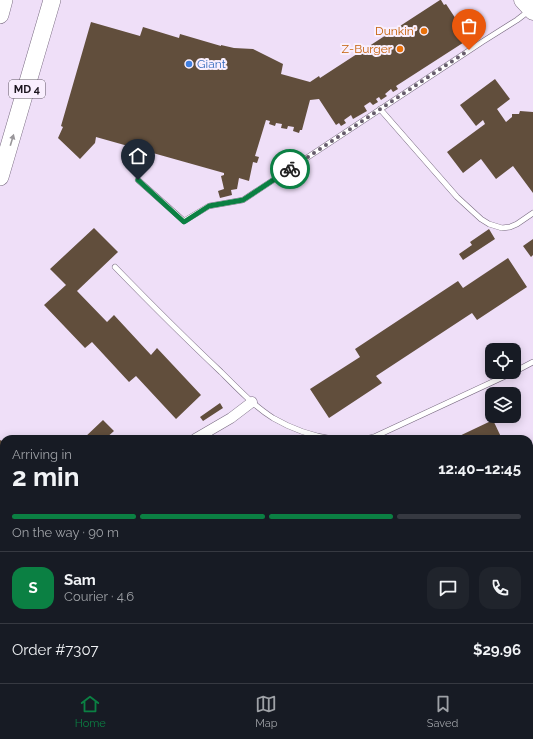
<!DOCTYPE html>
<html lang="en">
<head>
<meta charset="utf-8">
<style>
  body { margin:0; font-family:Raleway,sans-serif; background:#20242c; color:#f1f3f6; height:100vh; display:flex; flex-direction:column; font-size:15px; white-space:nowrap }
  * { box-sizing:border-box; margin:0 }
  p { font-size:13px; color:#9ea1a6 }
  .icon { flex:none; width:22px; height:22px; fill:none; stroke:currentColor; stroke-width:2; stroke-linecap:round; stroke-linejoin:round }
  .map { position:relative; flex:1; overflow:hidden }
  .side { position:absolute; left:0px; top:435px; width:533px; height:248px; display:flex; flex-direction:column; background:#171b24; border-radius:12px 12px 0 0; box-shadow:0 2px 10px #0003 }
  .side>* { flex:none }
  .fabs { position:absolute; left:485px; top:343px; display:grid; gap:8px }
  .fabs a { display:grid; place-items:center; width:36px; height:36px; border-radius:8px; background:#171b24; box-shadow:0 2px 10px #0003; font-size:20px }
  .pin { position:absolute; display:grid; place-items:center; width:34px; height:34px; color:#fff; margin:-41px -17px; border-radius:50% 50% 50% 0; rotate:-45deg; box-shadow:0 0 4px #0007 }
  .pin .icon { rotate:45deg }
  .courier { position:absolute; display:grid; place-items:center; width:40px; height:40px; margin:-20px; border:3px solid #0b8043; border-radius:50%; background:#fff; color:#222; box-shadow:0 1px 5px #0007 }
  .headline em { font-style:normal; font-weight:700 }
  .headline div { display:flex; flex-direction:column-reverse }
  .headline { display:flex; align-items:center; justify-content:space-between; height:68px; padding:0 12px }
  h1 { font-size:26px; font-weight:700; line-height:30px }
  .bar { display:grid; grid-template-columns:repeat(4,1fr); gap:6px 4px; align-content:center; height:48px; padding:0 12px }
  .bar i { height:5px; border-radius:3px; background:#363941 }
  .bar .active { background:#0b8043 }
  .bar p { grid-column:span 4 }
  .line { display:flex; align-items:center; gap:10px; padding:0 12px; border-top:1px solid #363941 }
  .line div { flex:1 }
  .round { display:grid; place-items:center; flex:none; width:42px; height:42px; border-radius:12px; background:#20242c }
  .dock { display:flex; justify-content:space-around; align-items:center; height:56px; border-top:1px solid #363941; background:#171b24; font-size:11px; color:#9ea1a6 }
  .dock a { display:grid; justify-items:center; gap:2px }
  .dock .active { color:#0b8043 }
  .map>svg:first-child { display:block }
  .built { fill:#e7d2f2 }
  .building { fill:#614e3c }
  .lines { fill:none; stroke-linecap:round; stroke-linejoin:round }
  .service-casing { stroke:#786a80; stroke-width:6 }
  .minor-casing { stroke:#786a80; stroke-width:11 }
  .primary-casing { stroke:#786a80; stroke-width:17 }
  .trunk-casing { stroke:#786a80; stroke-width:18 }
  .service { stroke:#fff; stroke-width:5 }
  .minor { stroke:#fff; stroke-width:10 }
  .primary { stroke:#fff; stroke-width:16 }
  .trunk { stroke:#fff; stroke-width:17 }
  .oneway { fill:#99969a }
  .done { stroke:#665c6b; stroke-width:4; stroke-dasharray:0 7.2 }
  .route { stroke:#0b8043; stroke-width:5 }
  .food-dot { fill:#e8710a; stroke:#f9effe; stroke-width:1.5 }
  .shop-dot { fill:#3f7fe0; stroke:#f9effe; stroke-width:1.5 }
  .labels { text-anchor:middle; dominant-baseline:central; stroke-width:4; stroke-linejoin:round; paint-order:stroke }
  .shield { fill:#f9effe; stroke:#5e5762; stroke-width:1 }
  .shield-label { font-size:11px; font-weight:bold; fill:#1c161f }
  .food-label { font-size:12px; fill:#c56008; stroke:#f9effe; text-anchor:end }
  .shop-label { font-size:12px; fill:#366cbe; stroke:#f9effe; text-anchor:start }
</style>
</head>
<body>
<div class="map">
<svg width="533" height="683" viewBox="0 0 533 683">
  <rect width="100%" height="100%" fill="#efdff8"/>
  <!-- built -->
  <path class="built" d="M45 679H421L423 683H46Z"/>
  <!-- building -->
  <path class="building" d="M440 0H441L444 5 446 4 469 39 396 86 398 89 393 92 391 89 385 94 387 96 381 100 379 97 376 99 378 102 373 105 370 102 364 106 367 111 353 119 351 115 344 120 346 123 341 126 339 123 336 125 319 99 310 100 302 130H300L299 133 293 131 294 127 288 126 287 129 281 128 282 124 276 123 275 126 269 124 270 121 266 120 255 156 259 157 257 163 253 162 249 181 239 178 237 189 231 190 232 195 220 198 218 191 224 189 221 176 224 175V173L96 137 95 143 80 159 58 138 63 127 61 126 91 22 140 36 143 27 179 38 180 34 221 46V45L234 48 253 49 283 64 281 74 310 82 319 76 320 78Z
    M495 79 510 99 497 109 506 122 512 117V114H519L520 111 533 112V193L513 166 496 179 481 159 463 173 447 152 485 124 483 120 476 126 460 105Z
    M94 228 118 252 77 291 107 322 114 315 151 355 157 348 201 395 176 419 136 376 129 382 92 342 85 348 44 305 66 285 50 269Z
    M489 229 495 239 463 260 459 254 472 245 470 242Z
    M533 239V255L531 257 523 246Z
    M508 258 527 287 477 320 472 313 376 376 382 383 329 418 310 389 360 357 355 349 458 281 463 288Z
    M220 403 223 408 203 421 200 417Z
    M103 420 114 431 105 439H83Z
    M493 420 502 439H453Z
    M0 440 4 442V482L0 480Z
    M529 445 533 454V556L529 548Z
    M0 501 4 504V541L0 538Z
    M529 589 533 598V608L529 609Z
    M4 639V674L0 669V642Z
    M533 645V683H459L465 679H529V648Z
    M136 679H224L227 683H132V682Z
    M240 679H370L372 683H234Z"/>
  <g class="lines">
    <defs>
      <path id="service" d="M380 109 457 197 481 219 489 224 502 228 510 227 517 224 533 213
        M138 180 184 221 209 206 243 200 482 42 517 20 530 10
        M115 267C150 303 185 338 221 372 237 388 254 406 273 418 292 429 311 436 333 439
        M514 372 533 362
        M365 439 374 437 514 372
        M403 679 405 683
        M119 683V679"/>
      <path id="minor" d="M195 439 231 418 252 402
        M0 612 4 607"/>
      <path id="primary" d="M522 0 533 12"/>
      <path id="trunk" d="M0 15 4 0
        M0 177 52 0"/>
    </defs>
    <!-- service casing -->
    <use href="#service" class="service-casing"/>
    <!-- minor casing -->
    <use href="#minor" class="minor-casing"/>
    <!-- primary casing -->
    <use href="#primary" class="primary-casing"/>
    <!-- trunk casing -->
    <use href="#trunk" class="trunk-casing"/>
    <!-- service -->
    <use href="#service" class="service"/>
    <!-- minor -->
    <use href="#minor" class="minor"/>
    <!-- primary -->
    <use href="#primary" class="primary"/>
    <!-- trunk -->
    <use href="#trunk" class="trunk"/>
  </g>
  <!-- one-way arrows -->
  <defs><path id="oneway-solid" d="M-6-.8H1V-3.2L6.5 0L1 3.2V.8H-6Z"/></defs>
  <use class="oneway" href="#oneway-solid" transform="translate(12 140) rotate(-73)"/>
  <g class="lines">
    <!-- done -->
    <path class="done" d="M290 169 469 50"/>
    <!-- route -->
    <path class="route" d="M138 180 184 222 209 206 243 200 290 169"/>
  </g>
  <!-- markers -->
  <g class="food-dot">
    <circle cx="424" cy="31" r="4"/>
    <circle cx="400" cy="49" r="4"/>
  </g>
  <circle class="shop-dot" cx="189" cy="64" r="4"/>
  <g class="labels">
    <!-- shield labels -->
    <rect class="shield" x="9" y="80" width="36" height="18" rx="3"/>
    <g class="shield-label">
      <text x="27" y="89">MD 4</text>
    </g>
    <!-- food labels -->
    <g class="food-label">
      <text x="416" y="31">Dunkin'</text>
      <text x="392" y="49">Z-Burger</text>
    </g>
    <!-- shop labels -->
    <g class="shop-label">
      <text x="197" y="64">Giant</text>
    </g>
  </g>
</svg>
<div class="fabs">
<a><svg class="icon" aria-label="locate" viewBox="0 0 24 24"><circle cx="12" cy="12" r="6"/><path d="M12 2v4M12 18v4M2 12h4M18 12h4"/></svg></a>
<a><svg class="icon" aria-label="layers" viewBox="0 0 24 24"><path d="M12 4l9 5-9 5-9-5zM3 14l9 5 9-5"/></svg></a>
</div>
<div class="pin" style="left:469px;top:50px;background:#ea580c"><svg class="icon" aria-label="bag" viewBox="0 0 24 24"><path d="M5 8h14l-1 12H6zM9 8a3 3 0 0 1 6 0"/></svg></div>
<div class="pin" style="left:138px;top:180px;background:#1f2937"><svg class="icon" aria-label="home" viewBox="0 0 24 24"><path d="M3 11l9-7 9 7M6 9v11h12V9"/></svg></div>
<div class="courier" style="left:290px;top:169px"><svg class="icon" aria-label="bike" viewBox="0 0 24 24"><circle cx="6" cy="16" r="4"/><circle cx="18" cy="16" r="4"/><path d="M6 16l4-8h5l3 8M10 8l3 8H6M13 5h3"/></svg></div>
<section class="side">
<div class="headline"><div><h1>2 min</h1><p>Arriving in</p></div><em>12:40–12:45</em></div>
<div class="bar"><i class="active"></i><i class="active"></i><i class="active"></i><i></i><p>On the way · 90 m</p></div>
<div class="line" style="height:72px"><b class="round" style="background:#0b8043;color:#fff">S</b><div><b>Sam</b><p>Courier · 4.6</p></div><a class="round"><svg class="icon" aria-label="chat" viewBox="0 0 24 24"><path d="M4 5h16v11H9l-5 4z"/></svg></a><a class="round"><svg class="icon" aria-label="phone" viewBox="0 0 24 24"><path d="M5 4h4l2 5-3 2q2 4 5 5l2-3 5 2v4C11 20 4 13 5 4z"/></svg></a></div>
<div class="line" style="height:52px"><div>Order #7307</div><b>$29.96</b></div>
</section>
</div>
<nav class="dock">
<a class="active"><svg class="icon" aria-label="home" viewBox="0 0 24 24"><path d="M3 11l9-7 9 7M6 9v11h12V9"/></svg>Home</a>
<a><svg class="icon" aria-label="map" viewBox="0 0 24 24"><path d="M3 6l6-2 6 2 6-2v14l-6 2-6-2-6 2zM9 4v14M15 6v14"/></svg>Map</a>
<a><svg class="icon" aria-label="saved" viewBox="0 0 24 24"><path d="M7 4h10v16l-5-4-5 4z"/></svg>Saved</a>
</nav>
</body>
</html>
